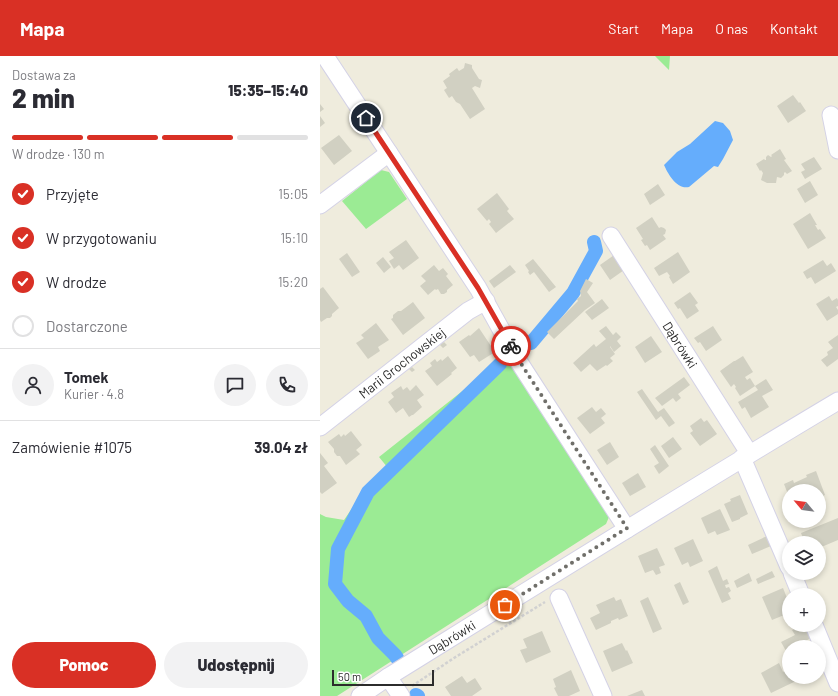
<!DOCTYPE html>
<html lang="pl">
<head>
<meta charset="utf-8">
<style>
  body { margin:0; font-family:Barlow,sans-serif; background:#f2f2f3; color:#2b2b33; height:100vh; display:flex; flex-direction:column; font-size:15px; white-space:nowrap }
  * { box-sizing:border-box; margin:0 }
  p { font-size:13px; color:#7c7c81 }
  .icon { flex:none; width:22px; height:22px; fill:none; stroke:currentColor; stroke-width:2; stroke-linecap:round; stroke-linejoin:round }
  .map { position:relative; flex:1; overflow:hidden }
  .panel { display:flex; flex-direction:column; background:#fff; width:320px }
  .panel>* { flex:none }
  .needle { width:26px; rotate:299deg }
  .tools { position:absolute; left:462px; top:428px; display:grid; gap:8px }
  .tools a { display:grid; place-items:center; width:44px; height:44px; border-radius:50%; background:#fff; box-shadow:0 2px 6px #0003; font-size:20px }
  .scale { position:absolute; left:12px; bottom:10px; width:102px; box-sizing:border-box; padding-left:4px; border:2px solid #2c2c2c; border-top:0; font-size:11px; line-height:14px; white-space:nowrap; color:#2c2c2c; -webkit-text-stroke:3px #fff; paint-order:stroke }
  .pin { position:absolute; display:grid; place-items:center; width:34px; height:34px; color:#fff; margin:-17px; border:2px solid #fff; border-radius:50%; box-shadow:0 1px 4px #0007 }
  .courier { position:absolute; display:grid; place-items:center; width:40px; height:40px; margin:-20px; border:3px solid #d93025; border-radius:50%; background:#fff; color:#222; box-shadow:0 1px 5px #0007 }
  .headline em { font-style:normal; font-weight:800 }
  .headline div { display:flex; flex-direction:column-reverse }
  .headline { display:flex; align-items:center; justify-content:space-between; height:68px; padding:0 12px }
  h1 { font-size:26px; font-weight:800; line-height:30px }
  .bar { display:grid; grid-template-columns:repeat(4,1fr); gap:6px 4px; align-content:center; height:48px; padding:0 12px }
  .bar i { height:5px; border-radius:3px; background:#e1e1e2 }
  .bar .on { background:#d93025 }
  .bar p { grid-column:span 4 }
  .line { display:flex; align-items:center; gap:10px; padding:0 12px; border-top:1px solid #e1e1e2 }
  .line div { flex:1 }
  .round { display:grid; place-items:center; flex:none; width:42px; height:42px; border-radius:21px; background:#f2f2f3 }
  ol { padding:0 12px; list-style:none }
  li { display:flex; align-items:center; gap:12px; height:44px }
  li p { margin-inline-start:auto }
  li .icon { padding:4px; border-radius:50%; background:#d93025; color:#fff; stroke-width:4 }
  li:last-child { color:#7c7c81 }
  li i { width:22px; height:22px; border:2px solid #e1e1e2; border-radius:50% }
  .cta { display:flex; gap:8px; margin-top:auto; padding:8px 12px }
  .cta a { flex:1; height:46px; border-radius:24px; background:#d93025; color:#fff; font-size:16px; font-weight:800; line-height:46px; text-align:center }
  .cta a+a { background:#f2f2f3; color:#2b2b33 }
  header { display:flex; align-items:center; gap:24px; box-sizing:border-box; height:56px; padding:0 20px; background:#d93025; color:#fff }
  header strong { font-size:19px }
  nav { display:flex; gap:22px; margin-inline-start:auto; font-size:14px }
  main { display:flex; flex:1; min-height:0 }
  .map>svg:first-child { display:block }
  .green { fill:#9beb94 }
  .water { fill:#65adfc }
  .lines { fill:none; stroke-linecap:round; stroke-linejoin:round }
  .canal { stroke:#65adfc; stroke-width:14 }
  .building { fill:#d1d0c2 }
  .minor-casing { stroke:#d4d2e6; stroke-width:19 }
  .path { stroke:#d1d1d1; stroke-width:2.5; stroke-dasharray:3 2; stroke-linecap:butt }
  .minor { stroke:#fff; stroke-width:17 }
  .done { stroke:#706f6a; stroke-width:4; stroke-dasharray:0 7.2 }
  .route { stroke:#d93025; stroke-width:5 }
  .labels { text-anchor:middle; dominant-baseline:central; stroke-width:3; stroke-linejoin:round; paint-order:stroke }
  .street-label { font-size:13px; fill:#2c2c2c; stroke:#fff }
</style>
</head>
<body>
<header>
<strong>Mapa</strong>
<nav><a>Start</a><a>Mapa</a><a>O nas</a><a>Kontakt</a></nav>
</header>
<main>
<section class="panel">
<div class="headline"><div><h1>2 min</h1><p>Dostawa za</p></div><em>15:35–15:40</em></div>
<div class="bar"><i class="on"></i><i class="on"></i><i class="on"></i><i></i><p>W drodze · 130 m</p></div>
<ol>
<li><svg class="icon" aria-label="check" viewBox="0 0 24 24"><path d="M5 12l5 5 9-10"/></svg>Przyjęte<p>15:05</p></li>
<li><svg class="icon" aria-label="check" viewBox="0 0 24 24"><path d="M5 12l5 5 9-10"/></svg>W przygotowaniu<p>15:10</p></li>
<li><svg class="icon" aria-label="check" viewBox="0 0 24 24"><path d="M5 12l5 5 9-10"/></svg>W drodze<p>15:20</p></li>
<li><i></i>Dostarczone</li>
</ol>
<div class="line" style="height:72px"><a class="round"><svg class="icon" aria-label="person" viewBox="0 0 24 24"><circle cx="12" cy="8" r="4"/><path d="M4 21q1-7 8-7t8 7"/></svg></a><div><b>Tomek</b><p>Kurier · 4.8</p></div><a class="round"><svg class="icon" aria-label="chat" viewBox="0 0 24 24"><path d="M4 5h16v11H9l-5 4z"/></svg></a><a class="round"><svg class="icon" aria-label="phone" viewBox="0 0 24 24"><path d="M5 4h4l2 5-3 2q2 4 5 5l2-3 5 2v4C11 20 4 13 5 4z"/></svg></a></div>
<div class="line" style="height:52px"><div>Zamówienie #1075</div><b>39.04 zł</b></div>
<div class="cta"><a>Pomoc</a><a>Udostępnij</a></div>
</section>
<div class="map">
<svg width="518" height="640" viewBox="0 0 518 640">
  <rect width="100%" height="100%" fill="#efecdd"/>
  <!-- green -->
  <path class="green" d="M335 0H350L349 14Z
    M61 114 69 116 87 143 46 173 22 145Z
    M185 299 289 461 286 468 17 640H0V458L6 461 24 464 39 442H40L45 434 68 412 59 401 155 325Z"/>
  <!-- water -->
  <path class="water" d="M395 65 403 67 410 75 413 84 403 103 398 111 394 110 369 131C357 134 348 118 344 109L357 96 370 88Z"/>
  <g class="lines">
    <!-- canal -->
    <path class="canal" d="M211 287 253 237 276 195 274 186
      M77 602 75 599 58 582 46 560 28 545 15 528 18 493 48 436 180 308
      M96 639 98 640"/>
  </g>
  <!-- building -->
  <path class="building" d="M145 7 152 9V12L159 23 162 24 160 32 155 30 152 32 165 53 150 63 140 48 136 46 132 40 129 42 124 34 127 32 123 25 130 20 129 18 137 12 139 15 144 12Z
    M473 39 479 47 480 46 486 55 468 67 457 50Z
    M0 48 4 53 0 56Z
    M0 60 5 67 0 71Z
    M19 79 32 95 14 109 1 92Z
    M460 93 466 103 464 104 472 115 467 118 465 116 464 117V119L461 122 457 121 456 127H447L441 124 443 117 441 114 440 115 436 108 444 103 445 104H446V101L448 99 451 101 452 100 451 99Z
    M494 101 502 113 485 123 481 116 485 114 481 108Z
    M490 125 498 139 485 147 477 133Z
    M338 128 345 139 330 149 324 138Z
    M177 137 189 153 187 155 194 163 176 177 169 168 171 166 169 163 167 165 157 153Z
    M490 157 497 169H495L498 174 500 173 506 182 488 193 473 168Z
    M332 161 339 172 341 171 344 172 346 174 345 178 343 179 346 183 330 194 327 189 325 190 321 184 323 183 316 172Z
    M86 184 99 202 83 214 79 209 74 213 69 205 74 202 69 196Z
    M358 196 370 216 353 228 349 221 350 220 347 216 339 220 334 212Z
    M27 197 40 216 32 221 19 203Z
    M297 197 307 212 290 224 280 209Z
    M63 201 71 211 64 217 56 207Z
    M213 203 236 231 229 236 214 216 210 219 208 216 209 215 205 209Z
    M503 204 507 210 511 207 516 215 495 228 491 221 487 223 483 216Z
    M114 209 119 215 123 212 128 218 126 220 133 229 127 234V236L124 238H121L118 233 116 234 115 233 108 239 100 230 106 225 101 220Z
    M190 209 196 216 174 232 169 225Z
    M266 223 273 227 267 236 275 247 265 254 234 283 227 276 258 245 257 243 261 240 260 235Z
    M3 231 19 252 12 258V260L10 262H7L1 266 0 264V233Z
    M370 236 378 247 375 249 379 255 367 263 360 252 358 253 354 247Z
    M509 240 512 245 517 242 518 244V250L516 251 518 254V258L507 265 496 248Z
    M282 243 289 252 272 264 265 256Z
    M93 246 105 262 83 279 71 263 73 262V259L78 255H81Z
    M56 267 69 284 58 291 60 295 48 303 36 287 44 282 41 279Z
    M286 270 293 279 296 276 301 281 297 285 301 290 294 296 290 290V291L295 298 290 302 293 305 287 310 286 309 277 315 270 308 261 316 253 307 274 288 276 291 286 283 279 275Z
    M393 270 402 284 386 295 380 286 378 287 374 282Z
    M159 272 175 296 159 306 154 299 150 301 139 286 149 279 150 280Z
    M518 279V303L507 311 501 304 508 299 507 296 513 292 508 286Z
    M331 280 342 296 325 307 315 291Z
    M124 286 127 289 123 292 120 289Z
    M128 300 137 312 131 317 132 318 117 330 105 315 112 310 110 307 115 303 117 306 121 303 122 305Z
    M423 300 433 316 425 321 427 324 430 322 435 330 420 340 415 332 416 331 414 328 411 331 400 315 414 305H415Z
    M92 311 95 314 92 316 89 313Z
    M364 321 370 329 358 338 361 342 356 346 353 342 342 350 335 342Z
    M446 323 453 334 442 340 449 351 431 362 425 351 422 353 418 346 438 334 435 330Z
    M96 329 104 339 97 344 102 351 93 359H92L89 361 83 352 76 357 68 346 74 341 71 337 81 330 83 334 87 331 90 335Z
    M322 333 338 356 344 352 355 367 349 371 341 360 336 364 317 336Z
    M272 351 276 356 281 352 286 358 281 362 285 367 270 378 257 362Z
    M381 362 384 366 387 364 397 378 380 390 370 377 373 375 370 370Z
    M31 375 42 389 36 394 40 398 26 409 20 400H17L14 396V393L8 386 19 378 21 381 24 378 25 380Z
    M353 381 362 393 349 402 341 390Z
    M290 386 299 401 287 409 277 394Z
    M335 389 349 410 339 418 334 410 339 407 330 393Z
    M0 397 8 407 4 410 17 427 2 438 0 436Z
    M496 415 505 439 499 442V435H469V441L464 428 473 424 474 427 487 421 486 419Z
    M318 417 326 431 310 440 302 427Z
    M420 439 428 458 420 462V463L412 466 404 448 411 445 410 443Z
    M400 453 410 474 397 479 395 475 388 478 381 462Z
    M518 462V484L499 492V487H485L481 477Z
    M447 480 451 490 432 498 428 489Z
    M373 483 383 505 370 511 368 506 362 509 354 492Z
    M337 492 345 509 339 511 341 517 336 519 333 514 325 517 318 500Z
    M397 510 403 525 407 523 409 528 405 529 406 532 409 531 411 535 408 537 411 543 402 547 388 515Z
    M452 515 455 521 438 528 436 523Z
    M429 517 432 525 417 532 414 525Z
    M360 526 369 546 363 549 354 529Z
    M463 532 469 547V557L452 564 442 541Z
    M294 541 296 545 301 543 308 560 299 564 298 562 291 565V567L276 574 270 562 280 557 276 549Z
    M328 541 342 573 333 577 320 545Z
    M479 571 481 575 490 571 495 580 474 591H469V593L466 595 461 586 475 579 472 574Z
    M222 575 231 596 206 607 200 594 207 592 203 583Z
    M302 587 306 595 307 594 313 607 292 616 283 595Z
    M459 607 463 616 469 613V621H474L476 625 451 637 441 617Z
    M251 614 260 635 249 640H238L234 632 236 631 233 623Z
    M142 620 147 627 155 622 162 633 152 640H131L125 631Z
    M322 634 325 640H307Z"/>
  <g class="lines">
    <defs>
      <g id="minor">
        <path d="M5 0 158 232 199 306 307 473"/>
        <path d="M511 59 518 94"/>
        <path d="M0 149 69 97"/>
        <path id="s1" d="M291 180 429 397"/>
        <path id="s2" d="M0 371 148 255 166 245"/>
        <path d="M422 402 469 511"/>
        <path d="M472 517 481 539"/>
        <path d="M239 542 283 640"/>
        <path d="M494 569 518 627"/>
        <path d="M68 621 81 640"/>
        <path id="s3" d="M40 640 68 621C218 528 367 435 518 345"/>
      </g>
    </defs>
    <!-- minor casing -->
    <use href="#minor" class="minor-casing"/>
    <!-- path -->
    <path class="path" d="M92 630 134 602 225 546"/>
    <!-- minor -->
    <use href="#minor" class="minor"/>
  </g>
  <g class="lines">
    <!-- done -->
    <path class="done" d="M185 549 307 472 200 306 191 290"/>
    <!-- route -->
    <path class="route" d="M46 62 158 232 191 290"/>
  </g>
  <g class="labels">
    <!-- street labels -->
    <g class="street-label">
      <text stroke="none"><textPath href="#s1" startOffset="129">Dąbrówki</textPath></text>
      <text stroke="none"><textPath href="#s2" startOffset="104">Marii Grochowskiej</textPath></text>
      <text stroke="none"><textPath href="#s3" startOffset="109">Dąbrówki</textPath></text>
    </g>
  </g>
</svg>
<div class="tools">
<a><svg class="needle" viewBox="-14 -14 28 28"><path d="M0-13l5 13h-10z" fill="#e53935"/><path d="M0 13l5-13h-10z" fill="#7c7c81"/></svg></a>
<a><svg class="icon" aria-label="layers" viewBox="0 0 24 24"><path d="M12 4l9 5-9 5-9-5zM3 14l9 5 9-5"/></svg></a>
<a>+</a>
<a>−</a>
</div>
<div class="scale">50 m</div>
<div class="pin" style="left:185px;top:549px;background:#ea580c"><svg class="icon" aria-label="bag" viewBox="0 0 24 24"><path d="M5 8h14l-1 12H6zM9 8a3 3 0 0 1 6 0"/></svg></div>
<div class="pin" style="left:46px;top:62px;background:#1f2937"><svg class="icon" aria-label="home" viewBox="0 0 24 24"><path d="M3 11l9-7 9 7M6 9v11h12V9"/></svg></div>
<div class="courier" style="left:191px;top:290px"><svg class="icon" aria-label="bike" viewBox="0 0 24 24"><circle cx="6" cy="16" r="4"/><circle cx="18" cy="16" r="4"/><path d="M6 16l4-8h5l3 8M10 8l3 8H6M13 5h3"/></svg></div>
</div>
</main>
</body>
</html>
